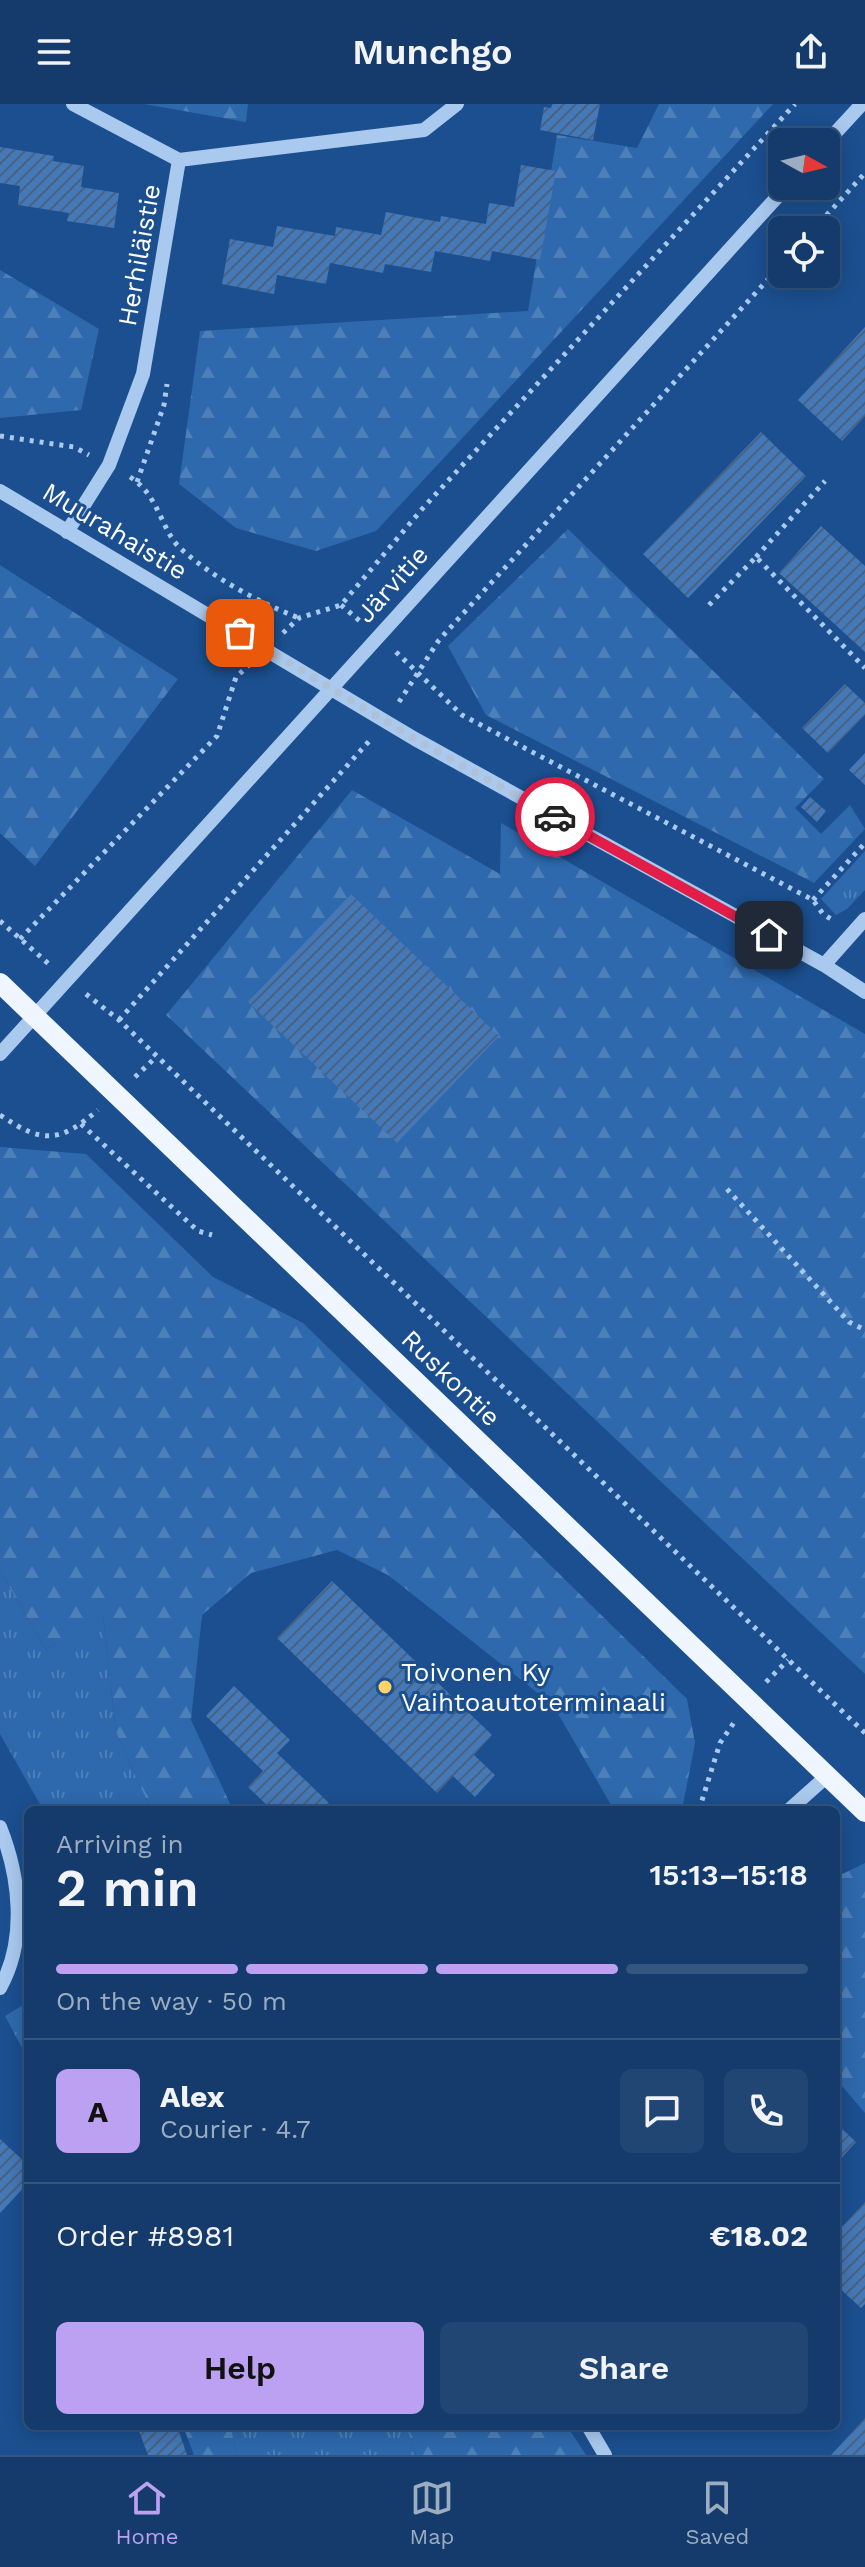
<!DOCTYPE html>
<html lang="en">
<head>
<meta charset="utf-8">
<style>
  body { margin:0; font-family:"Work Sans",sans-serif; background:#214673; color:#f1f3f6; height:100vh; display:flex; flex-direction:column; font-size:30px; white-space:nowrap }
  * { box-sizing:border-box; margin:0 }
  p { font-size:26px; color:#9dadc1 }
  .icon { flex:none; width:44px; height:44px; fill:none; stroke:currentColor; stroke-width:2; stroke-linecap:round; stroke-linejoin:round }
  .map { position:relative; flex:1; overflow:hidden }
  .sheet { position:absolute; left:24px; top:1702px; width:816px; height:624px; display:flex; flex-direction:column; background:#143b6b; border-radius:12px; box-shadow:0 4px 20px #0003,0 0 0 2px #33557e }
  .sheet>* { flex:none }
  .needle { width:52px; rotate:98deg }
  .fabs { position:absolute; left:768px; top:24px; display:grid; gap:16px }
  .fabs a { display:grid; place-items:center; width:72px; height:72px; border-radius:12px; background:#143b6b; box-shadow:0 4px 20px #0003,0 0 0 2px #33557e; font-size:40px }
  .pin { position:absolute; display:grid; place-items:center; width:68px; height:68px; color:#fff; margin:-34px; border-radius:16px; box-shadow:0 4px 12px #0006 }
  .courier { position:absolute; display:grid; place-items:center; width:80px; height:80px; margin:-40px; border:6px solid #e11d48; border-radius:50%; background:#fff; color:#222; box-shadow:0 2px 10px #0007 }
  .head em { font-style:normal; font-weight:600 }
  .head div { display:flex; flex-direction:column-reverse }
  .head { display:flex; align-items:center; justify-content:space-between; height:136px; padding:0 32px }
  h1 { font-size:52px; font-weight:600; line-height:60px }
  .bar { display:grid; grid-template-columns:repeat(4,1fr); gap:12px 8px; align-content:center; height:96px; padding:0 32px }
  .bar i { height:10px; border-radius:6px; background:#33557e }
  .bar .selected { background:#bca0f2 }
  .bar p { grid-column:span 4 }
  .line { display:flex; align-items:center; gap:20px; padding:0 32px; border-top:2px solid #33557e }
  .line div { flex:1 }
  .round { display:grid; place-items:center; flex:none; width:84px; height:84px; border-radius:12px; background:#214673 }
  .button { display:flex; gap:16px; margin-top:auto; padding:16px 32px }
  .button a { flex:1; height:92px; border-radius:12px; background:#bca0f2; color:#111; font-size:32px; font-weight:600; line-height:92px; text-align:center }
  .button a+a { background:#214673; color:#f1f3f6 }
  header { display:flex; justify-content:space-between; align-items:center; height:104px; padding:0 32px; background:#143b6b; font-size:36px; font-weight:600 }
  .tabs { display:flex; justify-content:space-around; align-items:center; height:112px; border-top:2px solid #33557e; background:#143b6b; font-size:22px; color:#9dadc1 }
  .tabs a { display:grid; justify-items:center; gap:4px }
  .tabs .selected { color:#bca0f2 }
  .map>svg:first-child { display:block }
  .grass { fill:url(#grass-tufts) }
  .forest { fill:url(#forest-firs) }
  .building { fill:url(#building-hatch) }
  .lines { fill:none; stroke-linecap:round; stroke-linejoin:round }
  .path { stroke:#a9c9ee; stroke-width:5; stroke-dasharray:4 6; stroke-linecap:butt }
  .minor { stroke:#a9c9ee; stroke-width:14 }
  .major { stroke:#f0f6ff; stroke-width:20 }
  .done { stroke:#afc1d8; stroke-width:8; stroke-dasharray:0 14.4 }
  .route { stroke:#e11d48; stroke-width:10 }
  .poi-dot { fill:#ffd166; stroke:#1b4f8f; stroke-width:3 }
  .labels { text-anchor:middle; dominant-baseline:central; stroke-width:6; stroke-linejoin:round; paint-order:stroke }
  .street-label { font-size:26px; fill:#fff; stroke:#1b4f8f }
  .poi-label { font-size:26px; fill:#fff; stroke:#1b4f8f; text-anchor:start }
</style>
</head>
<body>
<header><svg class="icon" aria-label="menu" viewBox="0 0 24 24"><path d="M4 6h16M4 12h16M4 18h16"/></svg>Munchgo<svg class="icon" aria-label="share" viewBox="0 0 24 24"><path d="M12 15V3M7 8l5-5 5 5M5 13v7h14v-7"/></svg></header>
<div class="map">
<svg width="865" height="2351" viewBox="0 0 865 2351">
  <defs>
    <pattern id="grass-tufts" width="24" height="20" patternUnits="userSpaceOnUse" patternTransform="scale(2)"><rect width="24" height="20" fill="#2e69ad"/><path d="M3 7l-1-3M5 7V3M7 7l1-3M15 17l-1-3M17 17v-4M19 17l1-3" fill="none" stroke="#4d80b9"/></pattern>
    <pattern id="forest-firs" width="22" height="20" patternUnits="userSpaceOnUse" patternTransform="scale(2)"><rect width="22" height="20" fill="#2e69ad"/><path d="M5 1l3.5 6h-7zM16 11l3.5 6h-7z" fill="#4d80b9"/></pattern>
    <pattern id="building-hatch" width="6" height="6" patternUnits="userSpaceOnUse" patternTransform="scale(2)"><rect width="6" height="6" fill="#4478b7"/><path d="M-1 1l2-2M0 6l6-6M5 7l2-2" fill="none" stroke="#486282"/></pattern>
  </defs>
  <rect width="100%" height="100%" fill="#1b4f8f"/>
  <!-- grass -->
  <path class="grass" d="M865 747V786L847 805 836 811 821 795Z
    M0 1467 46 1546 103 1511 116 1628 151 1706H37L41 1702 0 1630Z
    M28 1898V1955L5 1912Z
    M231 2322H406L416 2351H236Z"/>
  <!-- forest -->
  <path class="forest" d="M144 0H248L246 18Z
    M659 0H773L376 427 316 447 236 424 179 380 200 227 528 207 557 31 637 44Z
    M0 166 99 225 81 306 0 314Z
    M568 425 824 675 795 704 821 730 850 701 865 725 814 779 486 611 448 542Z
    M0 461 178 575 35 762 0 729Z
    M352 686 500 770 501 719 865 930V1570L166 911Z
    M0 1043 86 1050 213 1173 303 1219 687 1595 695 1639 682 1706H614L553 1601 388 1471 337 1446 251 1469 202 1511 191 1616 233 1706H151L116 1628 103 1512 46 1546 0 1467Z
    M865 1759V2009L836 1975V1773Z
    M183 2322H231L236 2351H194Z
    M406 2322H567L586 2351H416Z"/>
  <!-- building -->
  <path class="building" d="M552 0H600L593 36 540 26 544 3 551 4Z
    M0 43 54 52 53 57 84 62 81 83 119 89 114 124 67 117 69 109 18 101 20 82 0 79Z
    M521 61 556 67 540 156 492 147 490 157 435 147 431 168 385 160 383 169 330 159 326 180 277 171 274 190 222 180 230 135 273 143 277 122 335 132 336 123 381 131 386 108 440 118 441 112 486 120 489 99 514 103Z
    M865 223V312L842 337 798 296Z
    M761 328 806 372 688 494 643 450Z
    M821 422 865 462V548L779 469Z
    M845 580 865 599V611L828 649 802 624Z
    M865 649V681L849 666Z
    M810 693 826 707 817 718 801 703Z
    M351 790 499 932 397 1039 248 898Z
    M332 1477 492 1631 474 1651 495 1671 475 1693 453 1672 437 1689 277 1534Z
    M234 1582 290 1636 277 1649 329 1699 322 1706H272L248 1683 263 1667 206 1612Z
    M836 2019 856 2038 836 2060Z
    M0 2035 28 2061V2079L0 2109Z
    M865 2098V2200L861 2204 836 2181V2129Z
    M865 2314V2351H831Z
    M137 2322H177L187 2351H148Z"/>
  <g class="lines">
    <!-- path -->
    <path class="path" d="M813 126 865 69
      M0 332 74 343 89 351
      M130 373C159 391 161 426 180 444 213 474 258 498 299 514
      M137 378 164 301 167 280
      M756 453 825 377
      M341 501 361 518
      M709 501 756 453 865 564
      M283 529 299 514 341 501 423 404 795 0
      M396 548 462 611 813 796 823 810 834 817
      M399 598 439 536 782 160
      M813 796 865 739
      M0 817 50 861
      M20 835 217 632 236 573 249 561
      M86 890 119 916 865 1629
      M119 916 371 635
      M135 973 155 954
      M0 1011C43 1040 59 1039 98 1006
      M81 1020 198 1127 212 1131
      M727 1085 849 1218 865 1226
      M766 1578 788 1556
      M699 1706 720 1639 735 1617"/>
    <!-- minor -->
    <path class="minor" d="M73 0 179 56
      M826 39 862 0
      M0 387 415 635 824 861 865 888
      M67 428 109 361 143 270 179 56 424 26 457 0
      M824 861 865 815
      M0 950 787 82
      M789 1706 827 1672
      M0 1723C20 1773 27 1836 0 1884
      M588 2322 605 2351"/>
    <!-- major -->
    <path class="major" d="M0 879 865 1708"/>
  </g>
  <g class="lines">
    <!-- done -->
    <path class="done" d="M240 529 415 635 555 713"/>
    <!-- route -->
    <path class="route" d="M555 713 769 831"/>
  </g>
  <!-- markers -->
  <circle class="poi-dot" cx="385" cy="1583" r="8"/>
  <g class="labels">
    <!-- street labels -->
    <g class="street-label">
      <text transform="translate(139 151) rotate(-80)">Herhiläistie</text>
      <text transform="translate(115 427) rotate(31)">Muurahaistie</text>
      <text transform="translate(392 480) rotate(-48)">Järvitie</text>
      <text transform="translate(451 1274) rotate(44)">Ruskontie</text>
    </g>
    <!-- poi labels -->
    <g class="poi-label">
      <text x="401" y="1568">Toivonen Ky<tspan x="401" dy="30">Vaihtoautoterminaali</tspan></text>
    </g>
  </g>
</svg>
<div class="fabs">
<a><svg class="needle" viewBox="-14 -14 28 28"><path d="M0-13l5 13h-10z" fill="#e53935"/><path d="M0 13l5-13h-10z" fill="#9dadc1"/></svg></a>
<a><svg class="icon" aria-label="locate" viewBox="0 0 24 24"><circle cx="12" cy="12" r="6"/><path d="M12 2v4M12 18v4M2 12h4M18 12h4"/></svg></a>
</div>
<div class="pin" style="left:240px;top:529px;background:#ea580c"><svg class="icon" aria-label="bag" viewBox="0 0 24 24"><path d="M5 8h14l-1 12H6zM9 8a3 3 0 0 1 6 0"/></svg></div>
<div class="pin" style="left:769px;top:831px;background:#1f2937"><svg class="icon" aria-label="home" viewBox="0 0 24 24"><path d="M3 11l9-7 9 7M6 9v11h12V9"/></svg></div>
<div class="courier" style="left:555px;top:713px"><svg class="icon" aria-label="car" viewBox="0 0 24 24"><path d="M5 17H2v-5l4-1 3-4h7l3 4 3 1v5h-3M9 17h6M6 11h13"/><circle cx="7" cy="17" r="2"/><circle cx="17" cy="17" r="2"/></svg></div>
<section class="sheet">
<div class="head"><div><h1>2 min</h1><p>Arriving in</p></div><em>15:13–15:18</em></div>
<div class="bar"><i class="selected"></i><i class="selected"></i><i class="selected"></i><i></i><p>On the way · 50 m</p></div>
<div class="line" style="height:144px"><b class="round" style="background:#bca0f2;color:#111">A</b><div><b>Alex</b><p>Courier · 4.7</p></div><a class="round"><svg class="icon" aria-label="chat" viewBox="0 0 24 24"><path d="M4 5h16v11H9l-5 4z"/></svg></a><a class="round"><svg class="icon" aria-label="phone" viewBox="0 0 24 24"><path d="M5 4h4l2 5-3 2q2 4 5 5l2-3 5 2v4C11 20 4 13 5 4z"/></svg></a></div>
<div class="line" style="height:104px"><div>Order #8981</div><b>€18.02</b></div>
<div class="button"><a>Help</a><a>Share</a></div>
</section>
</div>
<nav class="tabs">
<a class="selected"><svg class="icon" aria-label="home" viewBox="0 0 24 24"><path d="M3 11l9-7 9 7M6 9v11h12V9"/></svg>Home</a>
<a><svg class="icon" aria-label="map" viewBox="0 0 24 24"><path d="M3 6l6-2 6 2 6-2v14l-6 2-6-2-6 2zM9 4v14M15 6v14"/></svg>Map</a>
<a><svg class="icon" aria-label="saved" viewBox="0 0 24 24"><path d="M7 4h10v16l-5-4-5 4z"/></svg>Saved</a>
</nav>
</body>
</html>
